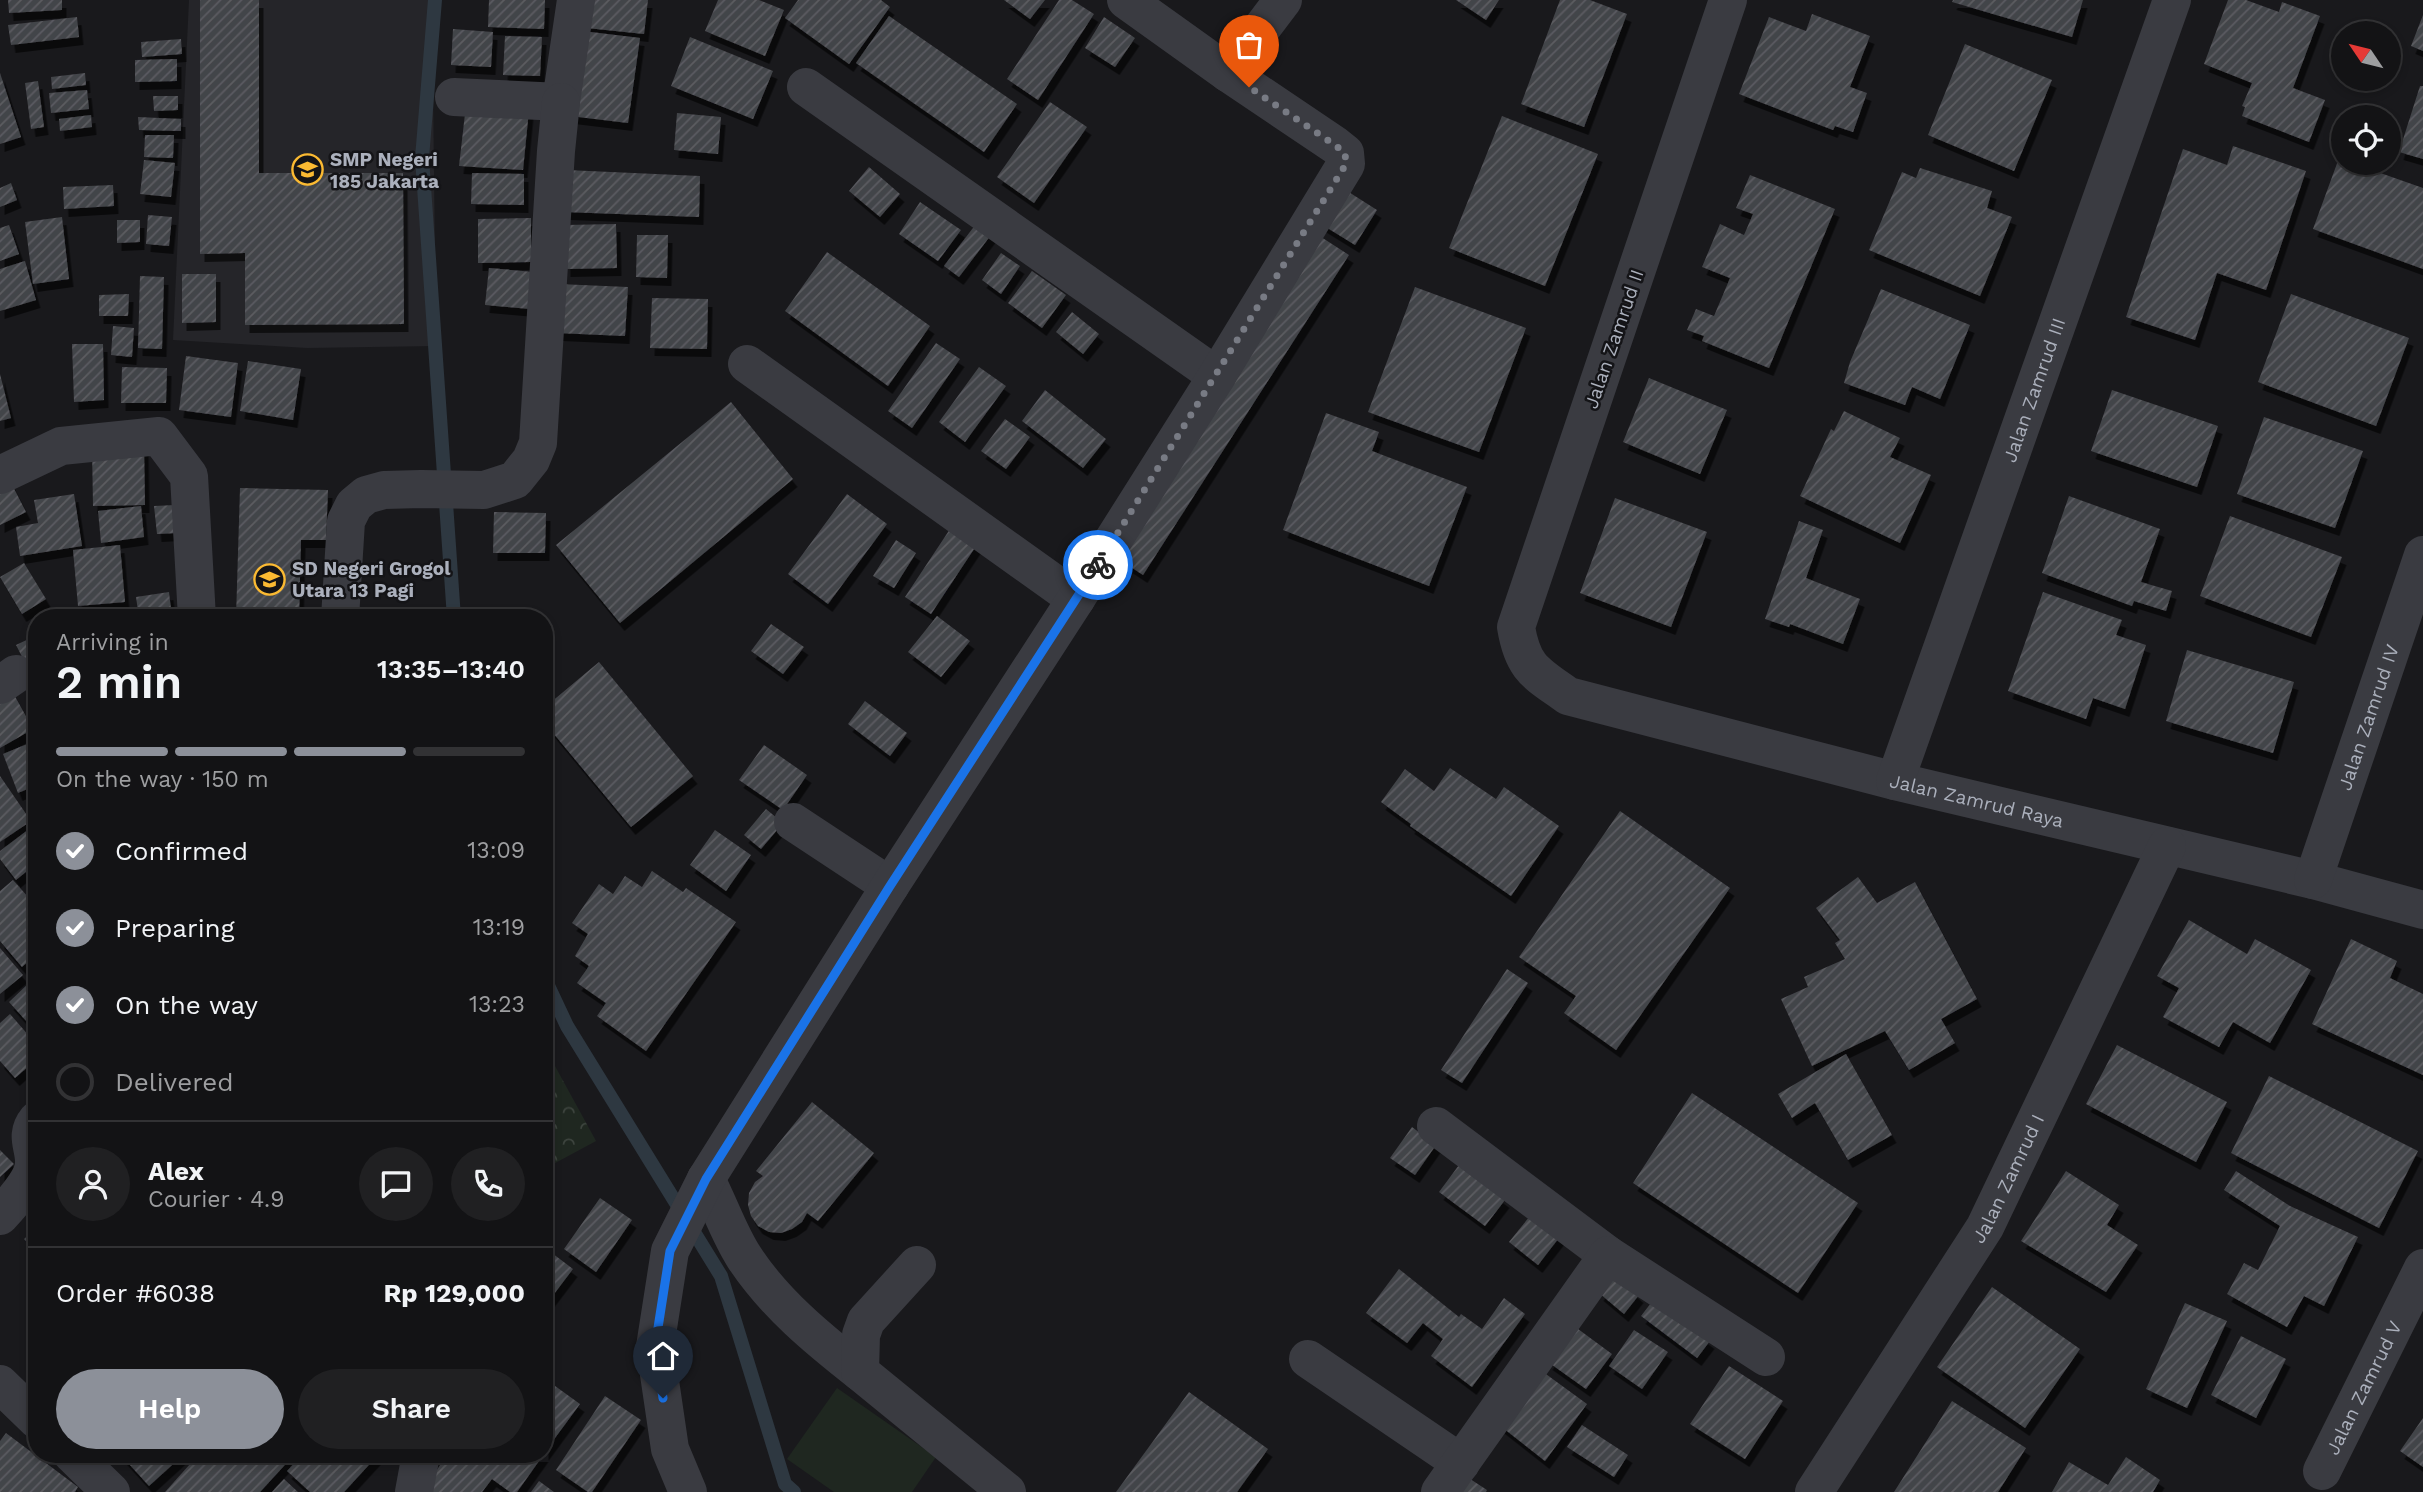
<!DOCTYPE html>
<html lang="en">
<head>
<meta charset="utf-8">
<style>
  body { margin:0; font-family:"Work Sans",sans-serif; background:#202022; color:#f1f3f6; height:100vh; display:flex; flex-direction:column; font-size:26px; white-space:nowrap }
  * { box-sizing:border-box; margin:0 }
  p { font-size:23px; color:#9d9ea0 }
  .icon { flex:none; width:38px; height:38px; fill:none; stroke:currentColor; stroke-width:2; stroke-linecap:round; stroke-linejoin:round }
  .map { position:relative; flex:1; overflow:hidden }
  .drawer { position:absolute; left:28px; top:609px; width:525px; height:854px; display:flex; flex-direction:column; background:#131315; border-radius:28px; box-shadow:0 4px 10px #0003,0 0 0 2px #323234 }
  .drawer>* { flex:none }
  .needle { width:46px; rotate:305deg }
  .fabs { position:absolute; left:2331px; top:21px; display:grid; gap:14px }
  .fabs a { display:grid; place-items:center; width:70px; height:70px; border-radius:50%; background:#131315; box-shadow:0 4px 10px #0003,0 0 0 2px #323234; font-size:35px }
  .pin { position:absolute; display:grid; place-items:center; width:60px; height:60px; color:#fff; margin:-72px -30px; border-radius:50% 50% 50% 0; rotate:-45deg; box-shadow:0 0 7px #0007 }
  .pin .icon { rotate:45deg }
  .courier { position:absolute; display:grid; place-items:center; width:70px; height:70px; margin:-35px; border:5px solid #1a73e8; border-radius:50%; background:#fff; color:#222; box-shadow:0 2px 9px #0007 }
  .headline em { font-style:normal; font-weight:600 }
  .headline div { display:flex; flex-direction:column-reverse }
  .headline { display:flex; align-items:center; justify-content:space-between; height:119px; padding:0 28px }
  h1 { font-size:46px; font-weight:600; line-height:52px }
  .bar { display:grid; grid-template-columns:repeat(4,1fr); gap:10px 7px; align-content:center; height:84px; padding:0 28px }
  .bar i { height:9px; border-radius:5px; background:#323234 }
  .bar .current { background:#8c9099 }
  .bar p { grid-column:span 4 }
  .line { display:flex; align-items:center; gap:18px; padding:0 28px; border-top:2px solid #323234 }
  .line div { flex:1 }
  .round { display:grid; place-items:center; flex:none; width:74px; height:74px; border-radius:37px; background:#202022 }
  ol { padding:0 28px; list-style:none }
  li { display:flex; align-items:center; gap:21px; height:77px }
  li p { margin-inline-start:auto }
  li .icon { padding:7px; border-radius:50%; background:#8c9099; color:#fff; stroke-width:4 }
  li:last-child { color:#9d9ea0 }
  li i { width:38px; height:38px; border:4px solid #323234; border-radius:50% }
  .primary-button { display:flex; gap:14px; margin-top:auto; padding:14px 28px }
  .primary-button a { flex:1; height:80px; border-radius:42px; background:#8c9099; color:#fff; font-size:28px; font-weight:600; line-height:80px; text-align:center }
  .primary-button a+a { background:#202022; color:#f1f3f6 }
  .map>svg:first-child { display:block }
  .built { fill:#252529 }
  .forest { fill:url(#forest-crowns) }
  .garden { fill:#1f2720 }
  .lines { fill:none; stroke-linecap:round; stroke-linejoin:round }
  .stream { stroke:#2e3841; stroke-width:14 }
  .building { fill:url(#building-hatch); filter:url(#shadow) }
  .minor { stroke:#3a3b41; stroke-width:38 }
  .done { stroke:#787b84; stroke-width:7; stroke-dasharray:0 12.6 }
  .route { stroke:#1a73e8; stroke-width:9 }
  .labels { text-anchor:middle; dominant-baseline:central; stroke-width:5; stroke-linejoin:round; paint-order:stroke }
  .poi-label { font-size:19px; font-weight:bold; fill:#abb0bc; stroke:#141417; text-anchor:start }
  .street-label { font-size:19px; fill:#abb0bc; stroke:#141417 }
</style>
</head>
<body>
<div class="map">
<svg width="2423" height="1492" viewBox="0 0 2423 1492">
  <defs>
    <pattern id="forest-crowns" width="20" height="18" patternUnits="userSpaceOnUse" patternTransform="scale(1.75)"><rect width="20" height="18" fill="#1f2720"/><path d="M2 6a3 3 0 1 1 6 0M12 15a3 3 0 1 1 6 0" fill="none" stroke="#3d443e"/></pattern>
    <pattern id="building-hatch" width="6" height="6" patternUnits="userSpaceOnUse" patternTransform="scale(1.75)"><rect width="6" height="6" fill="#434449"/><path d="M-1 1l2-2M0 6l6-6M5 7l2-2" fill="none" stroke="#5b5c61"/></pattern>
    <filter id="shadow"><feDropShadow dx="4.5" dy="8" stdDeviation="0" flood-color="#0009"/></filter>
  </defs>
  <rect width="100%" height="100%" fill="#19191c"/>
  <!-- built -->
  <path class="built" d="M189 0H432L436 346 307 348 173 340Z"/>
  <!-- forest -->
  <path class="forest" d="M544 1046 596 1141 544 1169Z"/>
  <!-- garden -->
  <path class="garden" d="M837 1388 936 1457 912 1492H834L787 1459Z"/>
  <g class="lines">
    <!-- stream -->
    <path class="stream" d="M435 0 422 158 454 618
      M544 977 567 1026 721 1276 785 1484 794 1492"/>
  </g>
  <!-- building -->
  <path class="building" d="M8 0H62V10L9 13Z
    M200 0H259V173H403L404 324 245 325V253L200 254Z
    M489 0H545L544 29 488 27Z
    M579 0H648L644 34 577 27Z
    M718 0H759L784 10 765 56 705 31Z
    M798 0H881L890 7 849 64 785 18Z
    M1004 0H1045L1030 19Z
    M1059 0H1072L1094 14 1038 100 1007 79Z
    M1456 0H1499L1486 20Z
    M1560 0H1590L1627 14 1584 127 1521 104Z
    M1953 0H2083L2072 37 1952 2Z
    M2228 0H2246L2279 12 2282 2 2320 16 2293 88 2325 100 2309 142 2242 116 2245 107 2242 106 2252 83 2204 64Z
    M1812 14 1870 36 1850 87 1867 93 1853 132 1835 126 1833 130 1739 94 1769 17 1806 31Z
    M2423 15V51L2411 46Z
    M889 16 1017 104 984 152 856 63Z
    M77 17 79 37 11 45 8 25Z
    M1104 17 1135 38 1115 67 1085 48Z
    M453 29 493 32 491 67 451 65Z
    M574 30 640 38 628 123 562 115Z
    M505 36 542 37 540 76 503 75Z
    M690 37 773 71 753 119 671 86Z
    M181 39 182 54 142 57 141 42Z
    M1965 44 2052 80 2014 171 1928 135Z
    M177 59V81L135 82V60Z
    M0 73 21 137 0 144Z
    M85 73 86 85 52 89 51 77Z
    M38 81 44 127 31 129 25 83Z
    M2420 86H2423V159L2399 152Z
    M87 90 89 109 51 113 49 93Z
    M153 96H178V110L154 111Z
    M1050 102 1087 127 1034 203 997 177Z
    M466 105 529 110 523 170 459 166Z
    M677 113 721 117 718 154 674 150Z
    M91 115 92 127 60 131 59 119Z
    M1502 116 1598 154 1545 286 1449 248Z
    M138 117 181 119V131L139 130Z
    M145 135H174L173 158 144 157Z
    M2233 146 2306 171 2266 290 2217 273 2195 340 2126 317 2183 149 2227 165Z
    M2339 158 2343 160V163H2352L2423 188V269L2313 229Z
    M144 160 175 163 171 197 140 194Z
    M869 167 900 194 880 217 849 191Z
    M1920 168 1992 191 1987 208 2012 217 1980 296 1869 250 1902 172 1916 178Z
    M567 170 700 176 699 217 565 212Z
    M472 173 524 174V205L471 204Z
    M1750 175 1835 209 1769 368 1702 341 1704 336 1687 330 1696 309 1714 316 1730 278 1702 267 1720 224 1744 235 1753 214 1736 208Z
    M11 183 17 200 0 207V188Z
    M113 185 114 206 64 209 63 187Z
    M1344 189 1377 210 1355 245 1321 224Z
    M920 202 961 230 938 261 899 234Z
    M148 215 172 217 169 246 146 244Z
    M62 217 69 279 33 284 25 222Z
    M531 218V262L478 263V219Z
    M117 220H140V242L117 243Z
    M979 220 994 231 959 277 944 266Z
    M616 224 617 268 566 269 565 225Z
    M9 225 19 254 0 261V228Z
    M637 235H668L667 278 636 277Z
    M1318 235 1349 255 1143 575 1111 554Z
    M827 252 930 326 888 386 785 311Z
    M1001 253 1020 266 1001 294 982 280Z
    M25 261 36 300 0 311V269Z
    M489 268 534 272 530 309 485 305Z
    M1032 271 1066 295 1042 328 1008 303Z
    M182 274H216V322L182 323Z
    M140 276 164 277 162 349 138 348Z
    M559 284 628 287 625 336 557 333Z
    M1415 287 1526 328 1479 452 1368 412Z
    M1881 289 1970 325 1940 399 1912 387 1905 405 1844 383 1850 362Z
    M129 294 128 316H99V295Z
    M2291 294 2409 338 2376 426 2258 382Z
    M652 298 708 299 707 349 650 348Z
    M1072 312 1099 334 1083 354 1056 332Z
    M113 326 134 328 132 357 111 355Z
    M936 343 960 359 912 428 888 411Z
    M72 344H103L104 400 74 402Z
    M186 356 238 363 231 417 179 410Z
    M248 361 301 369 293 420 240 411Z
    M122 367 167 368 166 403H121Z
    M979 367 1006 386 965 442 939 422Z
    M0 374 11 418 0 421Z
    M1649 378 1727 410 1700 474 1623 442Z
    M1045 390 1106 439 1083 468 1022 421Z
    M2112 390 2218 426 2197 487 2091 451Z
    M731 402 793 479 620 623 556 545Z
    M1844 411 1900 438 1890 457 1931 475 1900 543 1800 496 1831 429 1834 431Z
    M1326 413 1379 432 1372 451 1467 487 1429 586 1283 530Z
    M2264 417 2363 451 2335 528 2237 494Z
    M1005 419 1030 437 1006 469 981 451Z
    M144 447 145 505 93 506 92 449Z
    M8 477 26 512 0 525V481Z
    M240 488 328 490 326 540H301L299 618H236Z
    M74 494 82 546 20 556 16 527 38 523 34 500Z
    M847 494 887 524 828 604 788 574Z
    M2069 496 2160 529 2141 582 2172 591 2166 611 2134 601 2132 606 2042 573Z
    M1615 498 1707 532 1671 627 1580 593Z
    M175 505 177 533 157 534 154 506Z
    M141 506 144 537 101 543 98 511Z
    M494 512 546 513 545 553H493Z
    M2230 516 2342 557 2311 637 2200 596Z
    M956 520 982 537 931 614 905 597Z
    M1799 521 1823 530 1806 578 1860 599 1843 644 1790 624 1789 627 1765 619Z
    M896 540 916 553 894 588 873 576Z
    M120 545 125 602 78 606 73 550Z
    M24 563 46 599 22 614 0 577Z
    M169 592 172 618H139L136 597Z
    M2043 592 2122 620 2116 635 2146 645 2125 709 2093 698 2086 719 2008 691Z
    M128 613 129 618H104V616Z
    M937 616 970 641 941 677 908 652Z
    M771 624 804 647 783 674 751 651Z
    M37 635V686L16 645Z
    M2187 650 2294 682 2273 753 2166 721Z
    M599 662 693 776 631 827 544 722V708Z
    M12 691 33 729 0 748V698Z
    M865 701 907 733 890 756 848 724Z
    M37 740V785L18 793 3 754Z
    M764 745 807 775 783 810 739 780Z
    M1450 768 1496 799 1504 787 1559 826 1511 896 1410 826 1411 824 1381 802 1405 769 1434 791Z
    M0 776 31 821 0 842Z
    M766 809 783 823 761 849 744 835Z
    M1620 811 1730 888 1616 1050 1564 1013 1576 996 1519 957Z
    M37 823V863L16 880 0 859V851Z
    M715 830 751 855 726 891 690 865Z
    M652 871 683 892 686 888 736 922 646 1051 597 1016 606 1003 577 983 589 966 575 956 588 934 572 923 599 884 613 894 625 876 642 887Z
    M1858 877 1877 903 1915 882 1977 999 1941 1019 1955 1043 1909 1070 1885 1031 1812 1066 1781 999 1808 987 1804 977 1845 959 1835 943 1840 940 1816 908Z
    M13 880 37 907V954L22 967 0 941V891Z
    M2189 920 2247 954 2255 939 2311 970 2270 1043 2233 1022 2219 1047 2163 1017 2179 988 2157 976Z
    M2351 939 2397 961 2390 978 2423 994V1075L2312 1024Z
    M0 948 23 975 0 994Z
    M1507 969 1528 983 1462 1083 1441 1070Z
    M30 982 37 989V1033L9 1002Z
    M10 1014 37 1045V1059L15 1078 0 1061V1023Z
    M2117 1045 2227 1102 2196 1162 2086 1104Z
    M1846 1054 1892 1135 1848 1160 1815 1103 1792 1118 1778 1094Z
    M2269 1076 2418 1151 2379 1228 2231 1153Z
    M1692 1093 1858 1203 1798 1293 1633 1183Z
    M812 1102 874 1153 818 1221 807 1213 802 1222 792 1229 781 1233 769 1232 758 1226 751 1216 748 1205 749 1193 755 1182 763 1176 756 1171Z
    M1412 1127 1436 1145 1415 1175 1390 1158Z
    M0 1150 14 1164 0 1177Z
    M1459 1165 1505 1200 1485 1226 1439 1192Z
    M2066 1171 2119 1205 2107 1225 2138 1245 2106 1292 2021 1241Z
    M2236 1171 2290 1206 2358 1237 2324 1306 2304 1296 2287 1327 2227 1294 2244 1263 2258 1270 2280 1226 2224 1190Z
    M600 1198 632 1220 596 1272 564 1249Z
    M1534 1211 1562 1234 1538 1265 1509 1242Z
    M37 1227V1254L24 1239Z
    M544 1247 573 1269 544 1307Z
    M1399 1269 1459 1317 1461 1314 1482 1329 1504 1298 1525 1314 1472 1387 1431 1356 1443 1339 1423 1323 1407 1343 1366 1313Z
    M1614 1274 1639 1295 1624 1314 1599 1293Z
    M1992 1287 2080 1349 2025 1428 1937 1367Z
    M1654 1299 1710 1341 1697 1358 1641 1316Z
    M2185 1303 2227 1321 2187 1408 2146 1389Z
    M1574 1326 1612 1354 1586 1389 1548 1362Z
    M1634 1330 1668 1352 1642 1389 1609 1366Z
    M2241 1336 2286 1359 2256 1418 2211 1395Z
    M1729 1366 1783 1401 1745 1459 1690 1424Z
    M1539 1369 1587 1404 1545 1461 1498 1424Z
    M544 1378 580 1404 544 1453Z
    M1189 1392 1268 1449 1237 1492H1116Z
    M605 1396 641 1420 592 1492H588L556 1470Z
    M1952 1401 2026 1448 1998 1492H1894Z
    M2423 1418V1467L2400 1451Z
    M1582 1425 1628 1455 1614 1477 1567 1447Z
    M6 1433 78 1487 75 1492H0V1441Z
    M120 1454H184L149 1486Z
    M199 1454H295L260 1492H165Z
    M303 1454H379L344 1492H310L287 1471Z
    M447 1454H544L517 1492H510L492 1479 482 1492H423Z
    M2126 1457 2160 1480 2153 1492H2052L2069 1462 2108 1485Z
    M1458 1471 1487 1490 1486 1492H1444Z
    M284 1479 298 1492H272Z
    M539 1481 554 1492H531Z"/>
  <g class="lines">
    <!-- minor -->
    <g class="minor">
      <path id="s1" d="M1728 0 1516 627C1523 669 1536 673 1568 696L1895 781 2313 880 2423 910"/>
      <path d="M1228 73 1283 0"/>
      <path d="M806 87 1217 376"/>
      <path d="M454 97 561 102 576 0"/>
      <path d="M747 364 1076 599"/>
      <path d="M0 475 61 446 159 436 189 476 197 618"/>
      <path d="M340 618 346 521 354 505 366 495 384 490 421 489 484 490 515 480 531 460 538 443 556 151 561 102"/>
      <path d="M0 685 16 674"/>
      <path id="s2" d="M1895 781 2172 0"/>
      <path d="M793 822 890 886"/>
      <path id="s3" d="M2313 880 2423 555"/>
      <path d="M1436 1126 1608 1255"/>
      <path d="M706 1179C719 1204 729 1234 744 1257 774 1303 818 1339 860 1372"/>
      <path d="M0 1216C11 1204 33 1180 34 1164 35 1147 24 1136 37 1120"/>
      <path d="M917 1265 866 1321 861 1335 860 1372 1007 1492"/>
      <path d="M1308 1359 1461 1463"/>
      <path d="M0 1384 37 1420"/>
      <path d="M72 1454 111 1492"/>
      <path id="s4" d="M2322 1471 2423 1268"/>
      <path d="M414 1492 421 1454"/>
      <path d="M688 1492 670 1449 655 1347 670 1251 706 1179 890 886 1076 599 1217 376 1346 164 1345 153 1335 145 1228 73 1126 0"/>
      <path d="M1440 1492 1608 1255 1766 1357"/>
      <path id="s5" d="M1814 1492 1985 1227 2167 846"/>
    </g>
  </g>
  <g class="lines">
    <!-- done -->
    <path class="done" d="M1098 565 1346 164 1345 153 1335 145 1249 87"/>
    <!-- route -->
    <path class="route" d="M663 1398 655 1347 670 1251 706 1179 890 886 1098 565"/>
  </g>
  <!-- icons -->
  <defs>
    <symbol id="school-ring" viewBox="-11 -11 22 22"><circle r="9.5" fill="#141417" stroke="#fbba32" stroke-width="1.5"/><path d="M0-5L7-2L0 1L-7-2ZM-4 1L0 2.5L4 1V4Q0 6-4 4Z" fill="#fbba32"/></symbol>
  </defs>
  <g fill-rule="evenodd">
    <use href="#school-ring" x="290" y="152" width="35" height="35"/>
    <use href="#school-ring" x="252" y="562" width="35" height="35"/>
  </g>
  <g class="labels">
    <!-- poi labels -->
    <g class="poi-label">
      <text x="330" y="159">SMP Negeri<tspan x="330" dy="22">185 Jakarta</tspan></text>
      <text x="292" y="568">SD Negeri Grogol<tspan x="292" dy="22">Utara 13 Pagi</tspan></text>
    </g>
    <!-- street labels -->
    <g class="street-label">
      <text transform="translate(1614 339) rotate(-71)">Jalan Zamrud II</text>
      <text stroke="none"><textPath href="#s2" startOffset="415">Jalan Zamrud III</textPath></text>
      <text stroke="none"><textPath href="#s3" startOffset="172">Jalan Zamrud IV</textPath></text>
      <text stroke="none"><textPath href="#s1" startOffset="1174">Jalan Zamrud Raya</textPath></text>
      <text stroke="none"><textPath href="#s5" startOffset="369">Jalan Zamrud I</textPath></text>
      <text stroke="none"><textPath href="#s4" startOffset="93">Jalan Zamrud V</textPath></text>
    </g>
  </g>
</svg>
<div class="fabs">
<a><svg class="needle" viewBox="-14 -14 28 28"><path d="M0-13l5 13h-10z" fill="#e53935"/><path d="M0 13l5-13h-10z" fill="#9d9ea0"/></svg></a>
<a><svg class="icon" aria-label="locate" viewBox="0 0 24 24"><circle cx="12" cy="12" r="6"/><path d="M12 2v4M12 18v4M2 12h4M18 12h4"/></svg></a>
</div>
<div class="pin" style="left:1249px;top:87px;background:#ea580c"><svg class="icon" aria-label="bag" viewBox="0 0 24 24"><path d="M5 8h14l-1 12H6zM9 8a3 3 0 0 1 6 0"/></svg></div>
<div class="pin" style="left:663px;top:1398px;background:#1f2937"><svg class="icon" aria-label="home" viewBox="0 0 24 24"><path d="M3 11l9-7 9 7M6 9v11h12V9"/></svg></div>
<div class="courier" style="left:1098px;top:565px"><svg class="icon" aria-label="bike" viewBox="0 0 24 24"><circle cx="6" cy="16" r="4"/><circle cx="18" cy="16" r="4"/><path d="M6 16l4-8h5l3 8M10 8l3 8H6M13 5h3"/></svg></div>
<section class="drawer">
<div class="headline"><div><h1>2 min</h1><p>Arriving in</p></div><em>13:35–13:40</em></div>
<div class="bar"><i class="current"></i><i class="current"></i><i class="current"></i><i></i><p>On the way · 150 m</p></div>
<ol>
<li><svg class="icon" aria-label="check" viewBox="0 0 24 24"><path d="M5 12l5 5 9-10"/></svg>Confirmed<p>13:09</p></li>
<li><svg class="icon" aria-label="check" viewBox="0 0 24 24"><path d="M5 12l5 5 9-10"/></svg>Preparing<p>13:19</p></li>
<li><svg class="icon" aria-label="check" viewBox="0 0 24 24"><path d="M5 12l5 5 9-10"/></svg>On the way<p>13:23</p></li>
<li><i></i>Delivered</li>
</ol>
<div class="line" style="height:126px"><a class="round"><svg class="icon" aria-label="person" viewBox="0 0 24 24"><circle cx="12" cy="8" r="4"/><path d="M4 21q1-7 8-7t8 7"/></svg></a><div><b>Alex</b><p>Courier · 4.9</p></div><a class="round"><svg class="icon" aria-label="chat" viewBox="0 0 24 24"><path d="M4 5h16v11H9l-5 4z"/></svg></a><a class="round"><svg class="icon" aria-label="phone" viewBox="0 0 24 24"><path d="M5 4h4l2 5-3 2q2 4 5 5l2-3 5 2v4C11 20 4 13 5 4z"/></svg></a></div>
<div class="line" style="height:91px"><div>Order #6038</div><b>Rp 129,000</b></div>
<div class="primary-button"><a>Help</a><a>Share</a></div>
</section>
</div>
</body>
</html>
